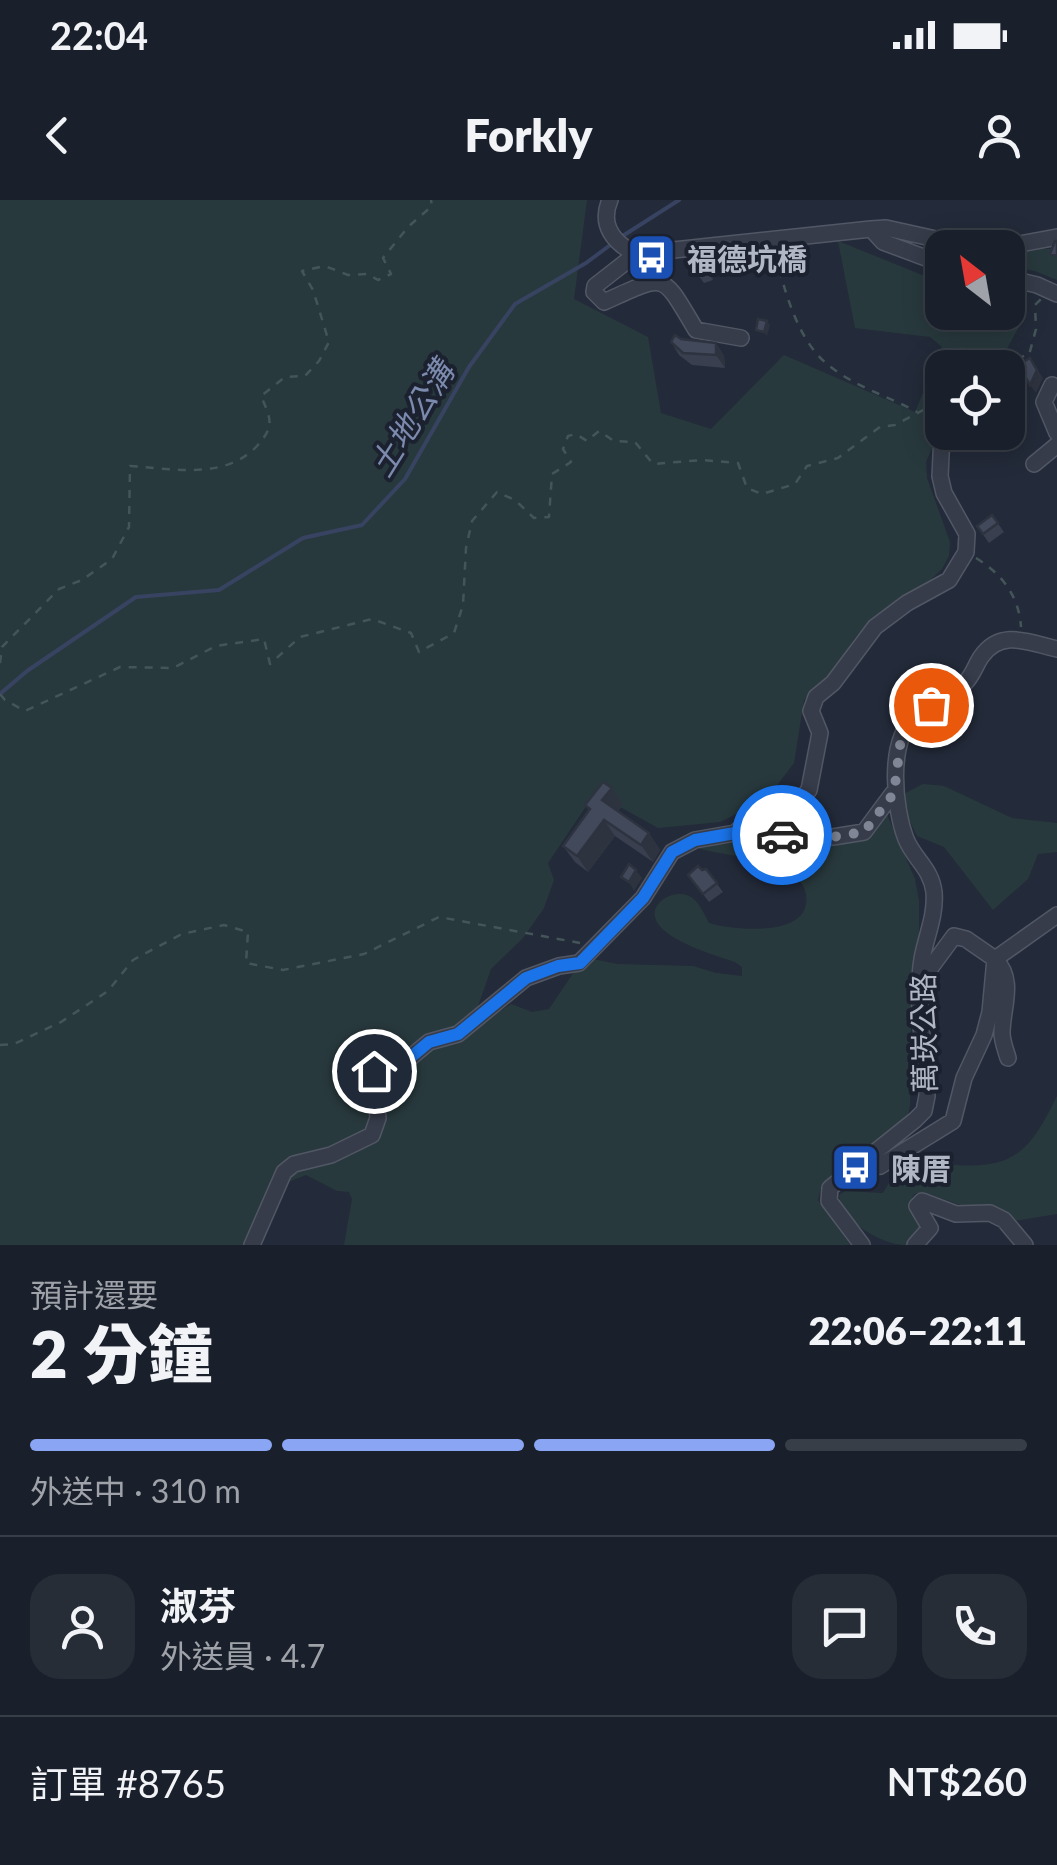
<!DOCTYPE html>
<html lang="zh-TW">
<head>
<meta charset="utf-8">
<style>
  body { margin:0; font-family:Lato,"Noto Sans TC",sans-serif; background:#272d37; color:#f1f3f6; height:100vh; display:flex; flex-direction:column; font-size:38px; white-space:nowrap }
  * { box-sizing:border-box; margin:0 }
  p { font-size:32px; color:#9fa3a9 }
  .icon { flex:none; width:55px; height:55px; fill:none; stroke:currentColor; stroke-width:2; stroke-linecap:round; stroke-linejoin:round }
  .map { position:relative; height:1045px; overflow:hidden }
  .sheet { display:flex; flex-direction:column; background:#1a202b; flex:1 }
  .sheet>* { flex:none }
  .needle { width:65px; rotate:329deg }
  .fabs { position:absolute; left:925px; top:30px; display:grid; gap:20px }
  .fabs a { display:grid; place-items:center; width:100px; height:100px; border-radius:20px; background:#1a202b; box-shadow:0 5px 25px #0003,0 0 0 2px #383e47; font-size:50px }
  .pin { position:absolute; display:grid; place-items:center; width:85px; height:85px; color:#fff; margin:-42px; border:5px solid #fff; border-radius:50%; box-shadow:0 2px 10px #0007 }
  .courier { position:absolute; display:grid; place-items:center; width:100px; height:100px; margin:-50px; border:8px solid #1a73e8; border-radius:50%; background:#fff; color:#222; box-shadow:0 2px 12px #0007 }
  .summary em { font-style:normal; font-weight:800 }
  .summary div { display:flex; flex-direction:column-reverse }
  .summary { display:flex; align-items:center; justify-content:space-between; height:170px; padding:0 30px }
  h1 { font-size:65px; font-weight:800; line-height:75px }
  .bar { display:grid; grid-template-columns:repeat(4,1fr); gap:15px 10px; align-content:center; height:120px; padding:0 30px }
  .bar i { height:12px; border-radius:8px; background:#383e47 }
  .bar .selected { background:#89a5f3 }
  .bar p { grid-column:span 4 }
  .line { display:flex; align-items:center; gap:25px; padding:0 30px; border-top:2px solid #383e47 }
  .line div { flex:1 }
  .round { display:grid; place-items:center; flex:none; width:105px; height:105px; border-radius:30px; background:#272d37 }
  .status { display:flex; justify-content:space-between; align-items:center; height:70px; padding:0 50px; background:#1a202b; direction:ltr }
  .status svg { height:28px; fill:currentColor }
  header { display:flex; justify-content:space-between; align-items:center; height:130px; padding:0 30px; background:#1a202b; font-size:45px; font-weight:800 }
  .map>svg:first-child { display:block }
  .green { fill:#28393d }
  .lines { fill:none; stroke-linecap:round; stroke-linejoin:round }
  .stream { stroke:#374360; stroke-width:4 }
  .minor-casing { stroke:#525765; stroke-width:18 }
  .path { stroke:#44555a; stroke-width:2.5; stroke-dasharray:8 8; stroke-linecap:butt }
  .minor { stroke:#363c4a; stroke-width:15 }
  .wall { fill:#393f4e }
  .shaded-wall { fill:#2e3340 }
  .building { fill:#42495b; stroke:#2e3340; stroke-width:2.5 }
  .done { stroke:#808695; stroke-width:10; stroke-dasharray:0 18 }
  .route { stroke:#1a73e8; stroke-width:12 }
  .labels { text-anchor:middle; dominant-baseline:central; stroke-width:8; stroke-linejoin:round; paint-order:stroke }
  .poi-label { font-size:30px; font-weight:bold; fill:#b2b7c6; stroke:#1c212f; text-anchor:start }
  .street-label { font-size:30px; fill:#b2b7c6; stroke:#1c212f }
  .water-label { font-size:32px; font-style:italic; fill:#7b8aad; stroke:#1c212f }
</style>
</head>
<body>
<div class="status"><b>22:04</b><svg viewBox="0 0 49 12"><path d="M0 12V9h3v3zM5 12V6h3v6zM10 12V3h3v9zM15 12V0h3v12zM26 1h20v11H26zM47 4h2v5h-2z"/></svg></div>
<header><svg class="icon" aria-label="back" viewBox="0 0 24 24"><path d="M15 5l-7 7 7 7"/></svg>Forkly<svg class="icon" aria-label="person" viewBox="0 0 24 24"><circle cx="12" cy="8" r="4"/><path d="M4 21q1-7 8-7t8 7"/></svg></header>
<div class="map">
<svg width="1057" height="1045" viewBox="0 0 1057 1045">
  <rect width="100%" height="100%" fill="#232a39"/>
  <!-- green -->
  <path class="green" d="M0 0H587L574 99 648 137 661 213 711 229 784 155 915 212 942 147 930 137 855 128 838 41 942 83V112H1008V109L1025 116 997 167 942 168V225L926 262 927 278 950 342 949 356 942 369 922 388 868 423 854 439 827 481 804 500 794 563 778 584 758 603 720 622 658 628 595 593 548 663 554 680 544 708 523 738 491 769 475 815 492 816 511 804 532 812 549 809 580 763 593 759 617 764 693 766 716 773 742 776V767L735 762C714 755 669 742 657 722 646 703 676 687 691 697 700 703 704 714 709 723 732 730 801 737 806 704 808 693 803 683 795 676 770 656 727 657 697 648L696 645 721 639 854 642 870 634 886 612 915 679 919 701V740L912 770 910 905 907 920 822 984 818 1000 850 1045H344L352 999 349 992 337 991 306 975 283 984 249 1045H0Z
    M1008 48 1051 49 1057 57V80L1035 71 1008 66Z
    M923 584 944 586 1012 618 1057 623V652L1038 654 1028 679 993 710 944 647 917 636 898 597Z
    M1057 896V1014L1015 1021 1002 1010 960 1005 924 992 914 994 910 1003 923 1027C919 1033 914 1043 906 1045 881 1045 840 1020 839 995L845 991 883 993 894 974 905 968C919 971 929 963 943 964 1011 971 1028 956 1057 896Z"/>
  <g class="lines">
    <!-- stream -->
    <path class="stream" d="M621 37 679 0
      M0 494 27 471 136 397 219 390 303 338 362 325 405 279 469 167 515 104 586 63 613 43"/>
    <defs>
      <path id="minor" d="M610 0C599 25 614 43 636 54L871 29 883 42 942 64
        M871 29 886 28 954 43 996 41 1014 45 1057 37
        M636 54 595 86 594 92 604 102C668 73 661 72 696 130L741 138
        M1008 78 1037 85 1057 94
        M1052 185 1044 202 1057 233
        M1034 264 1057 245
        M735 633 747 622 801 599 809 590 820 533 811 511 816 497 833 483 875 427 907 403 949 380 966 352 967 334 944 293 940 276 942 235
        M995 759C1016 781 1002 807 1002 833 1002 841 1006 851 1008 858
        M923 778 954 736 966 739 995 759 1057 715
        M868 957 880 966 953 921 964 878 984 835 990 812 995 759
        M252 1045 284 972 294 964 331 955 372 935 378 918 374 871 411 857 429 842 458 834 526 778 559 766 579 763 643 698 672 652 695 640 735 633 833 637 864 632 893 593
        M862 1045 829 1001 830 988 915 920 924 911 927 896C925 854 915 800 922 759 926 736 936 716 934 692 931 668 914 659 906 639 894 608 887 541 915 517 930 503 950 497 965 483 973 475 975 466 981 457 1001 428 1030 443 1057 449
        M915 1045 930 1028 917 1006 922 1001 956 1014 990 1013 1004 1020 1025 1045"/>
    </defs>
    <!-- minor casing -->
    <use href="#minor" class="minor-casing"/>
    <!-- path -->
    <path class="path" d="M775 54C785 91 797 139 827 164 853 186 888 196 917 212
      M953 168 962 148
      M1004 168 1016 158 1029 155 1036 129 1035 105 1041 99
      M937 212 942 191
      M976 358C1002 374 1019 396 1021 427
      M0 463 2 447 59 389 82 380 112 359 129 327 130 266C173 269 225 280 257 246 275 226 271 219 261 196L285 177 305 176 319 161 329 142 313 90 302 71 325 66 348 75 367 74 378 80 391 74 383 58 408 27 432 6 431 0
      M0 494 5 500 25 511 120 467 173 468 216 446 264 439 270 464 300 437 372 419 411 433 419 452 454 433 463 405 466 348 472 321 497 292 515 300 534 318 549 317 552 274 571 262 563 249 568 236 576 234 587 241 599 231 614 241 635 242 653 264 702 260 738 263 747 288 762 294 795 284 807 266 838 258 880 227 895 225 929 207 942 217
      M0 845 14 844 61 822 108 791 133 760 182 734 224 725 248 732 246 763 283 770 364 754 439 717 580 743"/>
    <!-- minor -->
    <use href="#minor" class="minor"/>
  </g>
  <!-- wall -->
  <path class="wall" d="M708 64 713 80 704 83 698 75Z
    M681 139 716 143 724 156 725 168 692 165 679 155 671 142Z
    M992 315 1004 332 989 343 977 326Z
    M623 604 618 611 649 633 660 650 653 662 615 636 588 672 575 662 563 646 589 610 585 605Z
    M706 669 723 692 709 702 688 675Z"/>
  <!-- shaded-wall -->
  <path class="shaded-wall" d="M702 56 708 64 713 80 707 72Z
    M767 121 770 125 767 136 764 132Z
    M716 143 724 156 725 168 716 155Z
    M1030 158 1043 178 1036 193 1030 185Z
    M612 588 623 604 614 616 602 600Z
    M604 620 615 636 588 672 577 656Z
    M649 633 660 650 653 662 641 645Z
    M636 670 642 678 634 691 629 682Z"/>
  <!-- building -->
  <path class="building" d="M1055 41H1057V56L1050 54Z
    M702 56 707 72 698 75 693 59Z
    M758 119 767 121 764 132 756 130Z
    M675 135 681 139 716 143V155L683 153 671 142Z
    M1030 158 1037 170 1030 185 1018 165Z
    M992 315 998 323 983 334 977 326Z
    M603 582 612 588 602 600 649 633 641 645 604 620 577 656 563 646 590 609 585 605Z
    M629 664 636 670 629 682 621 677Z
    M698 666 702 670 706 669 717 683 703 694 688 675Z"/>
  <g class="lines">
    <!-- done -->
    <path class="done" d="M782 635 832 637 864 632 894 593 902 530 931 505"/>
    <!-- route -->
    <path class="route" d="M374 871 411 857 429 842 458 834 526 778 558 766 580 763 643 698 672 652 695 640 735 633 782 635"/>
  </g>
  <!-- icons -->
  <defs>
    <symbol id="bus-square" viewBox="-11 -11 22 22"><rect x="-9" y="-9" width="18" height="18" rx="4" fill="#1a4fb4" stroke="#1c212f"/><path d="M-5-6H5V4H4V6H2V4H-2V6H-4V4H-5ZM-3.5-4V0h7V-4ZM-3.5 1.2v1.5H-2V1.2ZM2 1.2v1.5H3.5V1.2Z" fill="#fff"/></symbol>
  </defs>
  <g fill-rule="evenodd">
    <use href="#bus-square" x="624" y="30" width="55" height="55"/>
    <use href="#bus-square" x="828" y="940" width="55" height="55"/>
  </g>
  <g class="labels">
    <!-- poi labels -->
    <g class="poi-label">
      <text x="687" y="58">福德坑橋</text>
      <text x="891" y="968">陳厝</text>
    </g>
    <!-- street labels -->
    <g class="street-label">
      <text transform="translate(923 833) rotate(-91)">萬崁公路</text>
    </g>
    <!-- water labels -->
    <g class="water-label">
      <text transform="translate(411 218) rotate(-58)">土地公溝</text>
    </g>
  </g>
</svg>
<div class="fabs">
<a><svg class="needle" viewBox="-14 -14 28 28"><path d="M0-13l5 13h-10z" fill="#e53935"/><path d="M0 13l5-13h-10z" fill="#9fa3a9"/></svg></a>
<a><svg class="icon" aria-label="locate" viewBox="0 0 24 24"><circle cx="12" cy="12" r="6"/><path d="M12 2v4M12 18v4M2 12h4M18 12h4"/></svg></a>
</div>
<div class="pin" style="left:931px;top:505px;background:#ea580c"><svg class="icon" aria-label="bag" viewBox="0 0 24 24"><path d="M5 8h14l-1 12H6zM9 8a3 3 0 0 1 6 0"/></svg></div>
<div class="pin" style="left:374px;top:871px;background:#1f2937"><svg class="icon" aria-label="home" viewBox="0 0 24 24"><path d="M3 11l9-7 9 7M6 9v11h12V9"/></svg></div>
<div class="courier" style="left:782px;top:635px"><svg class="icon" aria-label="car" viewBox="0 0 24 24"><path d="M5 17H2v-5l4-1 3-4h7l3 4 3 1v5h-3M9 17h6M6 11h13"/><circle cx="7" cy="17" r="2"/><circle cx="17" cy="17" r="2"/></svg></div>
</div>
<section class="sheet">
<div class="summary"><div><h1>2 分鐘</h1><p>預計還要</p></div><em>22:06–22:11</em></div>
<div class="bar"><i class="selected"></i><i class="selected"></i><i class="selected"></i><i></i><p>外送中 · 310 m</p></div>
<div class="line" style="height:180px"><a class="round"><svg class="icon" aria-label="person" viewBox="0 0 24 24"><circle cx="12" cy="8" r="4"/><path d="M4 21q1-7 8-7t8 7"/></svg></a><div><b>淑芬</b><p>外送員 · 4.7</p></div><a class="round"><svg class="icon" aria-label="chat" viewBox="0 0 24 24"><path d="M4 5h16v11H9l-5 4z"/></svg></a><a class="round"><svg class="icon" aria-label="phone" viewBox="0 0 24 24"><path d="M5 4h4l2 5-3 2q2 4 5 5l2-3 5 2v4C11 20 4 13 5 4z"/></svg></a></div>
<div class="line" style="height:130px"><div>訂單 #8765</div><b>NT$260</b></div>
</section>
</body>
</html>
